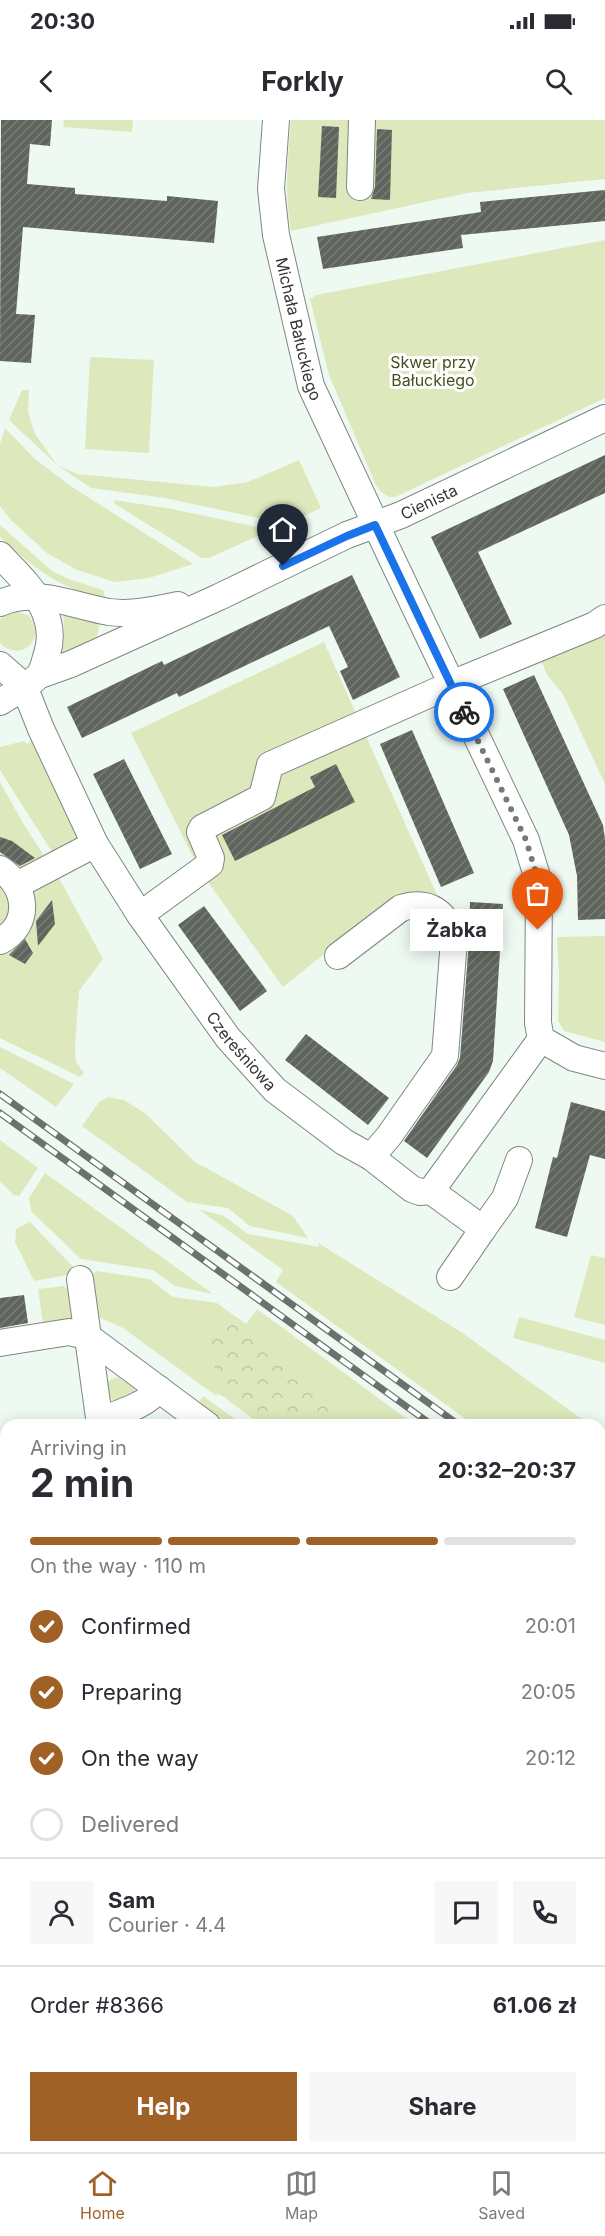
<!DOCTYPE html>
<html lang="en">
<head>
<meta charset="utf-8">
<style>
  body { margin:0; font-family:Inter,sans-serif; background:#f7f7f7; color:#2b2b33; height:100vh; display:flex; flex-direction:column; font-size:22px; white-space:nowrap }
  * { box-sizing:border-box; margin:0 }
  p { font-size:20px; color:#7c7c81 }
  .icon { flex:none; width:33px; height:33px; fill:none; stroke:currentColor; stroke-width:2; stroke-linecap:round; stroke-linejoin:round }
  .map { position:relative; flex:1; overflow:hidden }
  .sheet { position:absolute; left:0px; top:1299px; width:606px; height:734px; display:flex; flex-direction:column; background:#fff; border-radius:18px 18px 0 0; box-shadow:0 3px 15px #0003 }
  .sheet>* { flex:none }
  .pin { position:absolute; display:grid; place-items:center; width:51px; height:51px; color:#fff; margin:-62px -26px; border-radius:50% 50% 50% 0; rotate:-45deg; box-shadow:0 0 6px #0007 }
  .pin .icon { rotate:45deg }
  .courier { position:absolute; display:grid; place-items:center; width:60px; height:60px; margin:-30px; border:4px solid #1a73e8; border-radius:50%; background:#fff; color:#222; box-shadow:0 2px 8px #0007 }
  .bubble { position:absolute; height:42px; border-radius:0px; background:#fff; box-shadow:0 3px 15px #0003; font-size:20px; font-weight:700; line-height:42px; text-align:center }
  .overview em { font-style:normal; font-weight:700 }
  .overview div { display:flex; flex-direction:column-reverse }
  .overview { display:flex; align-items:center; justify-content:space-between; height:102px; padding:0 30px }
  h1 { font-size:39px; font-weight:700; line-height:45px }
  .bar { display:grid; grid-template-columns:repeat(4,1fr); gap:9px 6px; align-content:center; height:72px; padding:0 30px }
  .bar i { height:8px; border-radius:4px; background:#e1e1e2 }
  .bar .selected { background:#a06127 }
  .bar p { grid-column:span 4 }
  .line { display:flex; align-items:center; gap:15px; padding:0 30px; border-top:2px solid #e1e1e2 }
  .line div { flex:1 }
  .round { display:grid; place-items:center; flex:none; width:63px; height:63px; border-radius:0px; background:#f7f7f7 }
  ol { padding:0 30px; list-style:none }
  li { display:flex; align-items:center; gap:18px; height:66px }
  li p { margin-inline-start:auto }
  li .icon { padding:6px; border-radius:50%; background:#a06127; color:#fff; stroke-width:4 }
  li:last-child { color:#7c7c81 }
  li i { width:33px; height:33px; border:3px solid #e1e1e2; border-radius:50% }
  .cta { display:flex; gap:12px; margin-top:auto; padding:12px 30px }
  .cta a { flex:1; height:69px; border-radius:0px; background:#a06127; color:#fff; font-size:24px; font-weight:700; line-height:69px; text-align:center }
  .cta a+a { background:#f7f7f7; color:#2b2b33 }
  .status { display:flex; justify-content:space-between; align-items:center; height:42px; padding:0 30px; background:#fff; direction:ltr }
  .status svg { height:16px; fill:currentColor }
  header { display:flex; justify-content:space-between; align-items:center; height:78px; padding:0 30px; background:#fff; font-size:27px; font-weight:700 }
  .menu { display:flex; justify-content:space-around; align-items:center; height:84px; border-top:2px solid #e1e1e2; background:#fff; font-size:16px; color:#7c7c81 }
  .menu a { display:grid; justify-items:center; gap:3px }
  .menu .selected { color:#a06127 }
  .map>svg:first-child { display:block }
  .green { fill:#dde9bc }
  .forest { fill:url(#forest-crowns) }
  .building { fill:url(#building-hatch) }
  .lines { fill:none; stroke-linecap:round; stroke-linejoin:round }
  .minor-casing { stroke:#7d8881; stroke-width:28 }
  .minor { stroke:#fff; stroke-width:26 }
  .rail-casing { stroke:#6b716d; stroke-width:7 }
  .rail { stroke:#fff; stroke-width:4.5; stroke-dasharray:14; stroke-linecap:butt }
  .done { stroke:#747b76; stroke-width:6; stroke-dasharray:0 10.8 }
  .route { stroke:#1a73e8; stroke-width:8 }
  .labels { text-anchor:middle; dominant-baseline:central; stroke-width:6; stroke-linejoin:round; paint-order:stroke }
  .street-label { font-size:16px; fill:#333734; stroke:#fff }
  .park-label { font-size:16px; fill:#46511e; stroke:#fff }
</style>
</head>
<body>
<div class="status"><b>20:30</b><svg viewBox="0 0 49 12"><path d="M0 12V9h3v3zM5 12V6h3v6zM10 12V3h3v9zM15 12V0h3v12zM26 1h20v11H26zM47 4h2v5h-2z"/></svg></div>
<header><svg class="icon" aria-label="back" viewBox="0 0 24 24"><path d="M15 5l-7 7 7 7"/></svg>Forkly<svg class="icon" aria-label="search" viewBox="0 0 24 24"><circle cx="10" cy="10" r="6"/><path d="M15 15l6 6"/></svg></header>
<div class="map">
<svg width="605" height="2032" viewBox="0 0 605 2032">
  <defs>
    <pattern id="forest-crowns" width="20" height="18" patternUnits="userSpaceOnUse" patternTransform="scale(1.5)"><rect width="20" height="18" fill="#dde9bc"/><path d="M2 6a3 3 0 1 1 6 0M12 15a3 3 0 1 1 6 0" fill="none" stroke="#bec8a2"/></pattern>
    <pattern id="building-hatch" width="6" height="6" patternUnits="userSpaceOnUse" patternTransform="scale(1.5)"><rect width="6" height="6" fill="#5f655d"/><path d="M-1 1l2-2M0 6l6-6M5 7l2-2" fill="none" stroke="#787c76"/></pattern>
  </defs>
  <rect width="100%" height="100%" fill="#eef9f2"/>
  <!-- green -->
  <path class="green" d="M64 0H133L132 12 63 7Z
    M291 0H605V59L467 73 291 111C284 74 288 37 291 0Z
    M605 120V278L395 377C385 378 380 371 375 363L329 255 310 179 316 175Z
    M90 237 154 240 149 333 85 329Z
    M22 270H29L28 292 35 314 57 345 77 354 214 367 248 362 299 340 321 388 286 404 165 378 91 368 57 345 9 300Z
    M5 308 35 339 72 367 193 444 149 458 115 462 77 450 47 433 10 399 0 386V324Z
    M114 380 172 389 271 410 209 438H202L115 384Z
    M0 405 52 451 71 460 103 470 105 477C62 472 31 445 0 417Z
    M14 491 28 495C49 518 20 544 0 523V499L7 493Z
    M63 491 100 500 96 523 60 537C66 521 64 508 63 491Z
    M605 511V664L563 574 548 556 539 537Z
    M324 522 437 775 328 831 283 867 200 751 131 613Z
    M37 619 81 718 52 732 0 650V627L24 621 27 624Z
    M0 662 23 703 64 767 103 839 79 871 75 926 76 942 84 953 80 957 0 918Z
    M605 816V922L564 911 558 901 559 854 557 817Z
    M0 927 74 964 56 987 0 948Z
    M108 977 124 980 146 994 195 1042 293 1096 308 1118 250 1106 228 1088 187 1082 82 1006 99 982Z
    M0 1020 38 1048 19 1076 14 1075 0 1061Z
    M45 1053 213 1174 175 1166 153 1150 81 1139 31 1091 29 1078Z
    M198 1089 224 1096 248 1114 319 1127 318 1123 461 1212 590 1305H474L276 1162 283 1150Z
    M30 1102 75 1149 67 1155 34 1161 15 1122 16 1109Z
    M591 1135 605 1138V1205L574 1197Z
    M97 1151 149 1159 173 1177 217 1183 246 1204 257 1189 415 1305H365L234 1201 208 1218 220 1274 215 1275 123 1208 94 1195 86 1158Z
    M64 1166C74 1175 74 1191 70 1202L44 1212 38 1169Z
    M519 1197 605 1220V1243L513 1218Z
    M117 1257 133 1267 135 1271 134 1274 118 1282C107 1279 106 1271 107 1262Z
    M203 1276 243 1305H220L196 1287Z
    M600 1313 605 1316V1399L600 1396Z"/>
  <!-- forest -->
  <path class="forest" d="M234 1201 354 1296 365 1305H261L220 1274 208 1218Z"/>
  <!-- building -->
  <path class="building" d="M1 0H52L50 26 30 24 27 64 75 68V74L167 81V76L218 81 214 123 23 107 16 194 35 195 31 243 0 241Z
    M322 6 339 7 336 78 318 77Z
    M377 9 392 10 390 80 371 79 375 67Z
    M605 70V101L461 115 463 128 323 149 317 117 481 92 480 82Z
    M605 335V373L478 432 512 504 480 519 431 417Z
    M352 455 400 557 353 580 340 551 348 547 329 506 179 577 177 573 82 618 67 587 162 541 164 545Z
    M534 555 603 705 605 719V799L578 800 577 756 569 715 503 569Z
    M412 610 474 753 441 767 380 624Z
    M124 639 172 734 140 749 93 654Z
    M336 644 355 682 235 741 222 715 315 667 310 657Z
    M0 717 12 721 35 738 20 746 0 732Z
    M52 780 55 804 38 826 36 801Z
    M470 782 503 784 493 941 489 952 427 1038 404 1021 457 945 460 938 469 821Z
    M204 786 267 871 240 891 178 805Z
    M25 819 33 833 25 844 9 835Z
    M306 914 389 978 368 1005 285 940Z
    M571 982 605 991V1039L590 1035 567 1117 535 1108 553 1037 557 1038Z
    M24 1175 28 1203 0 1208V1178Z"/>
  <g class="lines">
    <defs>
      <g id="minor">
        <path id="s1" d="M276 0 271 69 276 115 311 266 391 437 526 720 539 763 538 903 541 919 574 938 605 946"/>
        <path d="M360 67 362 0"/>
        <path d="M0 435C26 463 60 492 47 534 45 540 43 551 38 556 29 566 12 574 0 582"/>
        <path d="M0 483C36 467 73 486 109 492 131 495 155 490 178 485"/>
        <path id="s2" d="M0 545 24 566 41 609 95 724 140 795 228 918 275 970 344 1022 371 1037 412 1069 420 1072 431 1071 541 919"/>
        <path id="s3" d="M40 555 71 544 219 477 347 415 401 395 605 298"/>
        <path d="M0 749C27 766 32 805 0 821"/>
        <path d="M17 765 95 724"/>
        <path d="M140 795 210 744 211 738 200 712 202 708 262 677 270 645 466 558 595 505 605 498"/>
        <path d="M338 836 401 788C430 779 447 793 454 820L445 936 389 1016 371 1037"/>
        <path d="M431 1071 483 1109 505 1078 519 1040"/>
        <path d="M450 1157 483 1109"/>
        <path d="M80 1159 100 1305"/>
        <path d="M0 1223 69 1212 87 1216 207 1305"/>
        <path d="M99 1301C120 1292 144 1287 159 1269"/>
        <path d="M600 1597 605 1600"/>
        <path d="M0 1745 6 1744"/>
        <path d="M0 1985 6 1983"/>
        <path d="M262 2026 264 2032"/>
        <path d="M328 2026 503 2032"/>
      </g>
    </defs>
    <!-- minor casing -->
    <use href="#minor" class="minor-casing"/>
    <!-- minor -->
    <use href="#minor" class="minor"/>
    <defs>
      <path id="rail" d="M0 974 459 1305
        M0 993 432 1305
        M600 1407 605 1411
        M600 1427 605 1430"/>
    </defs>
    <!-- rail casing -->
    <use href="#rail" class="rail-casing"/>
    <!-- rail -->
    <use href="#rail" class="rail"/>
  </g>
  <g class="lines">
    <!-- done -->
    <path class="done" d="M464 592 526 720 539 763 538 810"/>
    <!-- route -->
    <path class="route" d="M283 446 347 416 375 405 464 592"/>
  </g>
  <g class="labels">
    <!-- street labels -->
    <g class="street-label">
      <text stroke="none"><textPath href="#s1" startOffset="212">Michała Bałuckiego</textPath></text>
      <text stroke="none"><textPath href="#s3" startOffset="426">Cienista</textPath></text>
      <text stroke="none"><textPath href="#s2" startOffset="459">Czereśniowa</textPath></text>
    </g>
    <!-- park labels -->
    <g class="park-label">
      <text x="433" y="242">Skwer przy<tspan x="433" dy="18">Bałuckiego</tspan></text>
    </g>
  </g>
</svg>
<div class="pin" style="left:538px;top:810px;background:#ea580c"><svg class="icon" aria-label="bag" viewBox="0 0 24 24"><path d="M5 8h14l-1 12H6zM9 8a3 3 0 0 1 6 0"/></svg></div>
<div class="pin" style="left:283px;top:446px;background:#1f2937"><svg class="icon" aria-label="home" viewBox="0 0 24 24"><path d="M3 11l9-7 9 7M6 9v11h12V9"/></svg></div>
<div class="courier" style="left:464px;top:592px"><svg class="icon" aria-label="bike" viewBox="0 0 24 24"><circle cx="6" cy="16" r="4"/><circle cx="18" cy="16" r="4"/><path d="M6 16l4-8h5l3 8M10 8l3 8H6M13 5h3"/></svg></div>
<div class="bubble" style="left:410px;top:789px;width:93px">Żabka</div>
<section class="sheet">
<div class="overview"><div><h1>2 min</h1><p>Arriving in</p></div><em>20:32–20:37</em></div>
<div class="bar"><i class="selected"></i><i class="selected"></i><i class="selected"></i><i></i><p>On the way · 110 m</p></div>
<ol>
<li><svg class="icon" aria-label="check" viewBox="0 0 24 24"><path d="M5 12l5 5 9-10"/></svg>Confirmed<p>20:01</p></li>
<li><svg class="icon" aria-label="check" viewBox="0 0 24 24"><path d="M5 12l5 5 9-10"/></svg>Preparing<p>20:05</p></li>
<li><svg class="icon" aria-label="check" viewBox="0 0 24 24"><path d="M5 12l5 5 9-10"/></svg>On the way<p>20:12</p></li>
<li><i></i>Delivered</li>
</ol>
<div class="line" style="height:108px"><a class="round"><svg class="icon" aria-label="person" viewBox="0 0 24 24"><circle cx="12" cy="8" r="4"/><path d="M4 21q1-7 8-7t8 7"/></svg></a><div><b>Sam</b><p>Courier · 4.4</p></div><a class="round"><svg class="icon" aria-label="chat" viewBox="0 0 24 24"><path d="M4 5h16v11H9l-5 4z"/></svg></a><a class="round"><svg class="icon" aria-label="phone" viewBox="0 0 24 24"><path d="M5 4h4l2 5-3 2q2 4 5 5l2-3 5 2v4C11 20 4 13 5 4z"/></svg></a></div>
<div class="line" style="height:78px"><div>Order #8366</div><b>61.06 zł</b></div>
<div class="cta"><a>Help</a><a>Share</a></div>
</section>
</div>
<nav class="menu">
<a class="selected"><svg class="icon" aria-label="home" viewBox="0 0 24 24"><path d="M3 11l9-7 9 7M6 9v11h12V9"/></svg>Home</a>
<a><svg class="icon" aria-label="map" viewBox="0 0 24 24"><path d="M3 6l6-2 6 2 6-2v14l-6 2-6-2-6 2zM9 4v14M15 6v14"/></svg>Map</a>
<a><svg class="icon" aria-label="saved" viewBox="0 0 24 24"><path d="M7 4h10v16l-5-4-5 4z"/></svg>Saved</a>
</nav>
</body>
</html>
